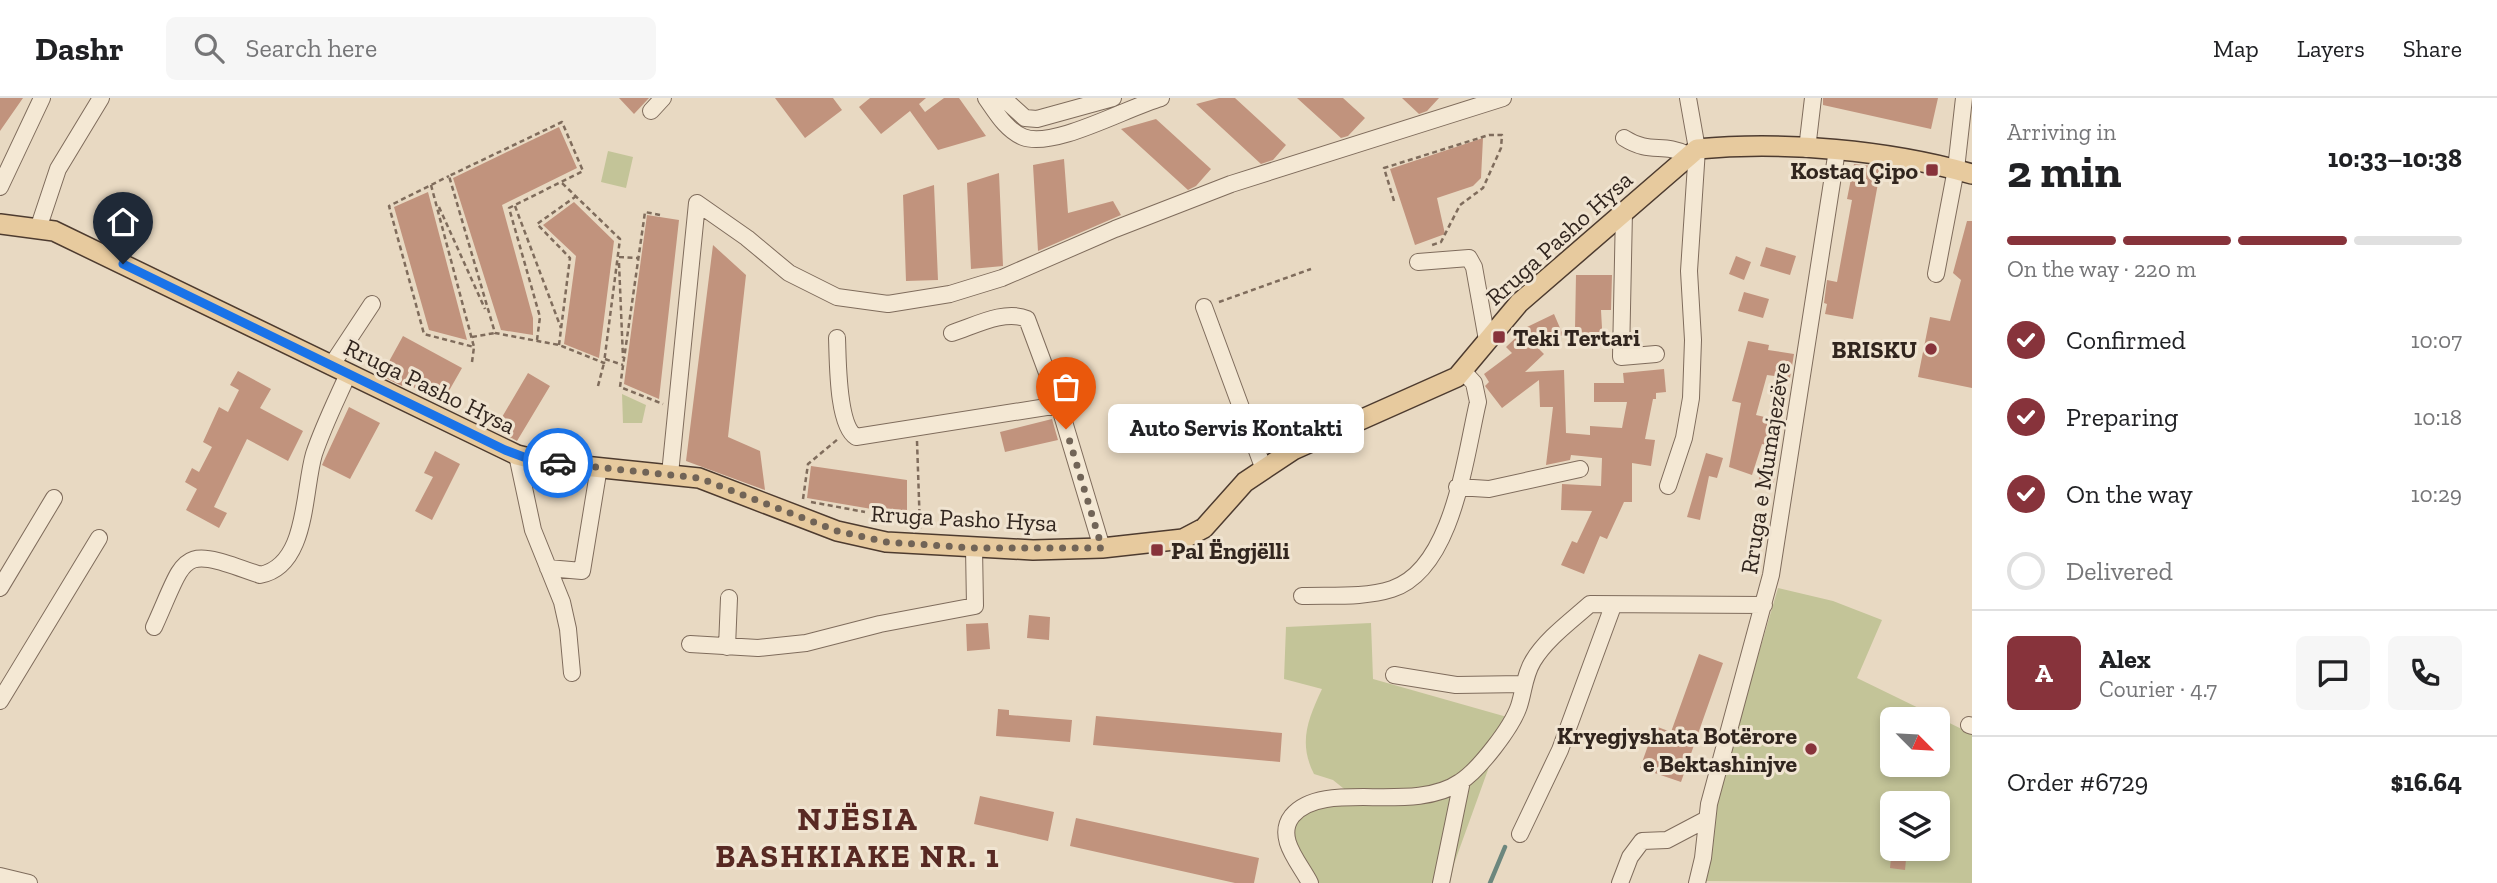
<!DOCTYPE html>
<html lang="en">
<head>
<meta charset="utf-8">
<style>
  body { margin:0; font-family:"Zilla Slab",serif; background:#f6f6f6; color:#202124; height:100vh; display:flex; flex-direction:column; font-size:26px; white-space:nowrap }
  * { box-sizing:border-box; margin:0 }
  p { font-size:23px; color:#757577 }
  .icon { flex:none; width:38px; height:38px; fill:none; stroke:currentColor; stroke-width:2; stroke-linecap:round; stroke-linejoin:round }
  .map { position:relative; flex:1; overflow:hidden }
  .side { display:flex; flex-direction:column; background:#fff; width:525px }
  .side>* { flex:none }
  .needle { width:46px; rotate:114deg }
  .controls { position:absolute; left:1880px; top:609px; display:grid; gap:14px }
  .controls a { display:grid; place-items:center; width:70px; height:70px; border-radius:10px; background:#fff; box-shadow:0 4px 10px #0003; font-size:35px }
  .pin { position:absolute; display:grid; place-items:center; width:60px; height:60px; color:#fff; margin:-72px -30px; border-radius:50% 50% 50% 0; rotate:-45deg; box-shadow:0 0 7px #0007 }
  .pin .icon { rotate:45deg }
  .courier { position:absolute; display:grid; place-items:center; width:70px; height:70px; margin:-35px; border:5px solid #1a73e8; border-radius:50%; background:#fff; color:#222; box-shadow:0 2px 9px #0007 }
  .bubble { position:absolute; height:49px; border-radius:10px; background:#fff; box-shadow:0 4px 10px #0003; font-size:23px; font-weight:800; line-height:49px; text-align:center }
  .headline em { font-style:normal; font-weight:800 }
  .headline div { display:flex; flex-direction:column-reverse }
  .headline { display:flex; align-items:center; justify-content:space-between; height:119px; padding:0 35px }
  h1 { font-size:46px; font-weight:800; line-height:52px }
  .bar { display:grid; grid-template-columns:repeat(4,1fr); gap:10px 7px; align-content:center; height:84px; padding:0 35px }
  .bar i { height:9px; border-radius:5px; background:#e0e0e0 }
  .bar .on { background:#87333b }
  .bar p { grid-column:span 4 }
  .line { display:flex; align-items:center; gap:18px; padding:0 35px; border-top:2px solid #e0e0e0 }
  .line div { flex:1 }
  .round { display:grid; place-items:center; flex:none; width:74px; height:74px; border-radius:10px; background:#f6f6f6 }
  ol { padding:0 35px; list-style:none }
  li { display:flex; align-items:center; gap:21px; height:77px }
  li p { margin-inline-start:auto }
  li .icon { padding:7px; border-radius:50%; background:#87333b; color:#fff; stroke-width:4 }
  li:last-child { color:#757577 }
  li i { width:38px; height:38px; border:4px solid #e0e0e0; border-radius:50% }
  header { display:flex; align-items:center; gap:42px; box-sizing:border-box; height:98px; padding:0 35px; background:#fff; border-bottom:2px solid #e0e0e0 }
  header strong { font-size:33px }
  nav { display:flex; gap:38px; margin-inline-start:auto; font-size:24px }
  .search { width:490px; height:63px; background:#f6f6f6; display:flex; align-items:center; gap:18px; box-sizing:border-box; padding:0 24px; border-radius:10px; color:#757577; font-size:26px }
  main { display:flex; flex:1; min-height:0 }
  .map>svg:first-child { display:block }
  .green { fill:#c3c498; fill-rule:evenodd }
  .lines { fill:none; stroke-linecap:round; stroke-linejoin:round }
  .stream { stroke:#6c877e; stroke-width:4.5 }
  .building { fill:#c1937d }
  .minor-casing { stroke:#7f6c5c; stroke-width:18 }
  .major-casing { stroke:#4d3b2f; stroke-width:22 }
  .path { stroke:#7f6c5c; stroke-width:2.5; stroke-dasharray:5 3.5; stroke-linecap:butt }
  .minor { stroke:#f4e8d4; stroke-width:16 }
  .major { stroke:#e7ca9e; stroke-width:19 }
  .done { stroke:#716457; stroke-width:7; stroke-dasharray:0 12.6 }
  .route { stroke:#1a73e8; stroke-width:9 }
  .poi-dot { fill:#87333b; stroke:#f0e4d1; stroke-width:2.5 }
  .labels { text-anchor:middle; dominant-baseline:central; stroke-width:6; stroke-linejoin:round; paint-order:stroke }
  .poi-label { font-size:24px; font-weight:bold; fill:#31251e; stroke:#f0e4d1; text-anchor:end }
  .street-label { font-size:24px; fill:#31251e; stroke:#f0e4d1 }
  .district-label { font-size:32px; font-weight:bold; letter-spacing:2px; fill:#582923; stroke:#f0e4d1 }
</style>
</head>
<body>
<header>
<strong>Dashr</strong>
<div class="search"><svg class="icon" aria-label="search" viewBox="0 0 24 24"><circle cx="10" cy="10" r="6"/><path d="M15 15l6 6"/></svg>Search here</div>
<nav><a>Map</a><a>Layers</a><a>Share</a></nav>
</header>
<main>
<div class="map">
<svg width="1972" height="785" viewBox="0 0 1972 785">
  <rect width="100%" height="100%" fill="#e8d9c2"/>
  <!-- green -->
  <path class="green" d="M608 53 633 59 626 90 601 84Z
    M622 296 646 307 642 325H623Z
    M1778 490 1833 503 1882 522 1857 580 1972 636V785L1702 783 1719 691ZM1892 621H1937V667H1892ZM1892 705H1937V751H1892Z
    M1371 525 1373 581 1507 619 1454 766 1450 785H1310L1294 758 1290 721 1348 694 1333 682 1314 676C1298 645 1308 621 1322 591L1284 581 1286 529Z"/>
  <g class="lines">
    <!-- stream -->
    <path class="stream" d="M1490 785 1505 749"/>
  </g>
  <!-- building -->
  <path class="building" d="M0 0H23L0 33Z
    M619 0H649L634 16Z
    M775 0H833L842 12 805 40Z
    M870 0H926L919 6 925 14 944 0H959L986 38 938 52 910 13 881 36 859 9Z
    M1219 0H1235L1286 47 1273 62 1261 66 1196 6Z
    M1297 0H1343L1365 20 1348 38 1341 40Z
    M1402 0H1439L1427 13 1419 16Z
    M1823 0H1938L1931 31 1823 7Z
    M1156 21 1211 71 1196 88 1188 92 1121 31Z
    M559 29 577 70 502 107 533 220V237L501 232 453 80Z
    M1483 40 1481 80 1473 88 1437 100 1445 136 1415 147 1390 71Z
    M1064 61 1068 115 1113 103 1121 117 1038 153 1033 67Z
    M1854 66 1881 69 1853 221 1825 216 1827 206 1824 205 1827 182 1837 184 1852 102 1847 101Z
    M999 75 1003 168 971 171 967 85Z
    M934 87 938 182 906 183 903 97Z
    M428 94 467 242 429 232 394 109Z
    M574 104 614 143 599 260 564 246 576 158 543 127Z
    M647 117 679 122 659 301 624 286Z
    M1967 123H1972V290L1918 279 1930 219 1950 223 1961 182 1953 175Z
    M713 147 746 177 728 339 760 353 765 392 686 363Z
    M1766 149 1796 158 1790 177 1760 168Z
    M1736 158 1751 164 1744 182 1729 176Z
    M1576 177H1612L1611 212H1601L1603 248 1580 249 1579 229 1575 231Z
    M1744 194 1769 201 1763 220 1738 213Z
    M1554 216 1563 237 1537 249 1544 256 1525 274 1564 272 1566 335 1590 337V328L1622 330 1627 304H1594V285H1624L1623 275 1664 271 1666 294 1656 295V301H1653L1645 341 1655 342 1651 368 1632 365V404H1624L1607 441 1600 438 1584 476 1561 467 1572 443 1577 445 1592 413 1561 412 1562 386 1601 388 1602 360 1571 357 1570 362 1546 367 1553 309H1540L1539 282 1502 310 1485 288 1489 284 1484 276 1512 255 1506 249 1527 229Z
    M403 238 462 270 442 305 404 284 402 288 381 278Z
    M1748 243 1769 247 1768 252 1794 256 1790 280 1767 277 1756 317 1769 320 1767 332 1773 333 1770 348 1762 346 1752 377 1729 369 1741 305 1732 303Z
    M238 273 271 291 260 310 303 333 288 363 247 341 214 409 227 415 219 430 186 412 197 391 185 384 192 370 199 374 212 349 203 344 219 309 228 314 239 292 230 287Z
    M528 275 550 288 517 343 495 331Z
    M349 309 380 325 350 381 322 367Z
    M1052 321 1058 342 1005 354 1000 334Z
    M435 353 460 366 432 422 415 413 433 379 424 375Z
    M1706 355 1723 360 1717 380 1709 378 1700 422 1687 419Z
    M811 368 907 382V417L807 400Z
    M1760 374 1775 376 1773 390 1758 387Z
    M1029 517 1050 519 1049 542 1027 540Z
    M988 525 990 551 967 553 966 526Z
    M1699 556 1723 565 1681 684 1640 670 1655 628 1671 634Z
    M998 611 1009 612V617L1072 622 1070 644 996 638Z
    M1096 618 1282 635 1280 664 1093 647Z
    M980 698 1054 714 1048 743 974 726Z
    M1076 720 1259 760 1254 785H1235L1070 748Z
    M1892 751H1907L1905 772 1890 770Z"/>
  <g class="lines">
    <defs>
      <path id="minor" d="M986 0C996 14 1006 32 1023 39 1054 51 1128 9 1161 0
        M1003 0 1025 20 1037 21 1113 0
        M651 13 663 0
        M1624 40C1651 57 1662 44 1688 57
        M1807 51 1813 0
        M0 89 42 0
        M1624 113 1621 259 1656 256
        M39 128 58 71 101 0
        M1418 164 1469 160 1474 169 1487 242
        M1936 176 1956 71 1964 0
        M1204 209 1263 369
        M952 235C974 228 1005 211 1027 221L1059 307 1102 450
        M837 240C838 262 837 327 856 339L1059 307
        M331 268 372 206
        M517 357 533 432 562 504 568 531 572 575
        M670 376 697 105 747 140 789 175 837 199 888 206 950 196 1002 180 1115 131 1231 86 1503 0
        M1668 388 1684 340 1691 300 1693 242 1689 173 1697 51 1688 0
        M1457 389 1489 391 1580 371
        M548 470 582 473 599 369
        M0 490 54 400
        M1302 498C1331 497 1364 500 1392 491 1453 471 1465 359 1478 304L1474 285 1463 273
        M154 529C188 454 178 447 260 477 308 468 303 393 314 356 323 329 336 303 348 276
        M690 546 758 550 806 545 880 526 975 508 974 450
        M727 549 729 500
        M1394 577 1456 587 1523 586
        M0 603 99 440
        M1969 627 1972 628
        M1520 736 1560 652 1613 508
        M0 778 29 785
        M1310 785C1300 765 1275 740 1292 718 1323 680 1412 717 1460 684 1479 672 1512 629 1519 608 1524 593 1524 578 1533 563 1546 541 1571 523 1590 506L1764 507
        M1441 785 1462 683
        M1620 785 1630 759 1642 743 1667 742 1705 722
        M1697 785 1703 760 1709 706 1771 477 1837 52"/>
      <path id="major" d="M0 126 54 133 517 357 545 364 699 380 837 433 886 444 1033 452 1102 450 1183 441 1204 430 1245 384 1293 352 1457 279 1519 205 1697 51C1784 43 1888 52 1972 76"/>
    </defs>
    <!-- minor casing -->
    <use href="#minor" class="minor-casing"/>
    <!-- major casing -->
    <use href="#major" class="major-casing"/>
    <!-- path -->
    <path class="path" d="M431 87 474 249 424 236 389 108 449 78
      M1394 103 1384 70 1489 37H1502L1501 50 1483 90 1460 107 1441 144 1429 148
      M515 108 561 230
      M439 109 485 211
      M660 117 645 114 620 289 663 306
      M619 159 638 160
      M619 165 623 260
      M1219 204 1311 171
      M472 239 495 235
      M537 242 540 219 509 110 583 73 562 24 449 78 495 235 559 247 604 265 620 141 561 84
      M559 247 570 160 537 126 575 99
      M605 261 623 267
      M472 264 474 249
      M598 288 604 265
      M917 343 920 431
      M803 401 808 366 838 341
      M811 404 865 414"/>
    <!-- minor -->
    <use href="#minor" class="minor"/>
    <!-- major -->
    <use href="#major" class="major"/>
  </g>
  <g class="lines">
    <!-- done -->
    <path class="done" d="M558 365 699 380 837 433 886 444 974 450H1102L1066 331"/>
    <!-- route -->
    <path class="route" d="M123 166 505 352 529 361 558 365"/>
  </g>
  <!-- markers -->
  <g class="poi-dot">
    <rect x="1925" y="65" width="14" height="14" rx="3.5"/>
    <rect x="1492" y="232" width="14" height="14" rx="3.5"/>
    <circle cx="1931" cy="251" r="7"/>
    <rect x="1150" y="445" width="14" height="14" rx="3.5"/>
    <circle cx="1811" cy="651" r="7"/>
  </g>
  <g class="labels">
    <!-- poi labels -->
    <g class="poi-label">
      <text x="1918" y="72">Kostaq Çipo</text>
      <text x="1513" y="239" text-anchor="start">Teki Tertari</text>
      <text x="1917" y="251">BRISKU</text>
      <text x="1171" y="452" text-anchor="start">Pal Ëngjëlli</text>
      <text x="1797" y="637">Kryegjyshata Botërore<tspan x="1797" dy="28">e Bektashinjve</tspan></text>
    </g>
    <!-- street labels -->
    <g class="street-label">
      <text transform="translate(1559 140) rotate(-42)">Rruga Pasho Hysa</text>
      <text transform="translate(430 288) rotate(26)">Rruga Pasho Hysa</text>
      <text transform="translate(1765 370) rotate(-81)">Rruga e Mumajezëve</text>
      <text transform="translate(964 420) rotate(3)">Rruga Pasho Hysa</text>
    </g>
    <!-- district labels -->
    <g class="district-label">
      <text x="858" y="721">NJËSIA<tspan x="858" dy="37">BASHKIAKE NR. 1</tspan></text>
    </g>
  </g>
</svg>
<div class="controls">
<a><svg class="needle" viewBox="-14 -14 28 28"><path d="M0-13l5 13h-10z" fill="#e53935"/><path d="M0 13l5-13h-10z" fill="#757577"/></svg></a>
<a><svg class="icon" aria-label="layers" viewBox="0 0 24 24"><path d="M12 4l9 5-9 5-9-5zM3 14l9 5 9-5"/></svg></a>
</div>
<div class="pin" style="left:1066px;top:331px;background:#ea580c"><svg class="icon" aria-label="bag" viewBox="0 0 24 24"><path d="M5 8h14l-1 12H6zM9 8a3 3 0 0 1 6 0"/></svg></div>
<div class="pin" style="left:123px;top:166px;background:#1f2937"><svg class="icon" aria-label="home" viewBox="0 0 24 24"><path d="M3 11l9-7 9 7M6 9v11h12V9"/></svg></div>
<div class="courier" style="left:558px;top:365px"><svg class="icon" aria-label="car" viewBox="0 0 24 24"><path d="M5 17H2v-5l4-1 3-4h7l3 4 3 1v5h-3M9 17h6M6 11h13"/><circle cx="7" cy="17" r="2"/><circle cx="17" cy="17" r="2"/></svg></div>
<div class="bubble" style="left:1108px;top:306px;width:256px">Auto Servis Kontakti</div>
</div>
<section class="side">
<div class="headline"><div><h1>2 min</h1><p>Arriving in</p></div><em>10:33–10:38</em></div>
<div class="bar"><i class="on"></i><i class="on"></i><i class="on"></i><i></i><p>On the way · 220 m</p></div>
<ol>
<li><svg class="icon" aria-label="check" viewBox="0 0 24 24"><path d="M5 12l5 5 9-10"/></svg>Confirmed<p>10:07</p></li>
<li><svg class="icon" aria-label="check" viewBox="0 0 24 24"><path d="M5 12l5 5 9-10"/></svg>Preparing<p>10:18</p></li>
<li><svg class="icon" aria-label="check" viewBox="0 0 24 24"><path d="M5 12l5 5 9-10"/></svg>On the way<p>10:29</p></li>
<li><i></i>Delivered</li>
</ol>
<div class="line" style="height:126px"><b class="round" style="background:#87333b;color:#fff">A</b><div><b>Alex</b><p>Courier · 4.7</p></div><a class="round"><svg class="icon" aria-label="chat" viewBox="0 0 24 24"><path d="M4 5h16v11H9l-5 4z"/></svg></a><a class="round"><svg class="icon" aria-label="phone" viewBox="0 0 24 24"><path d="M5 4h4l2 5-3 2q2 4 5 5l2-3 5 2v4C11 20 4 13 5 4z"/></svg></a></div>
<div class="line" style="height:91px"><div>Order #6729</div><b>$16.64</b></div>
</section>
</main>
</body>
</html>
